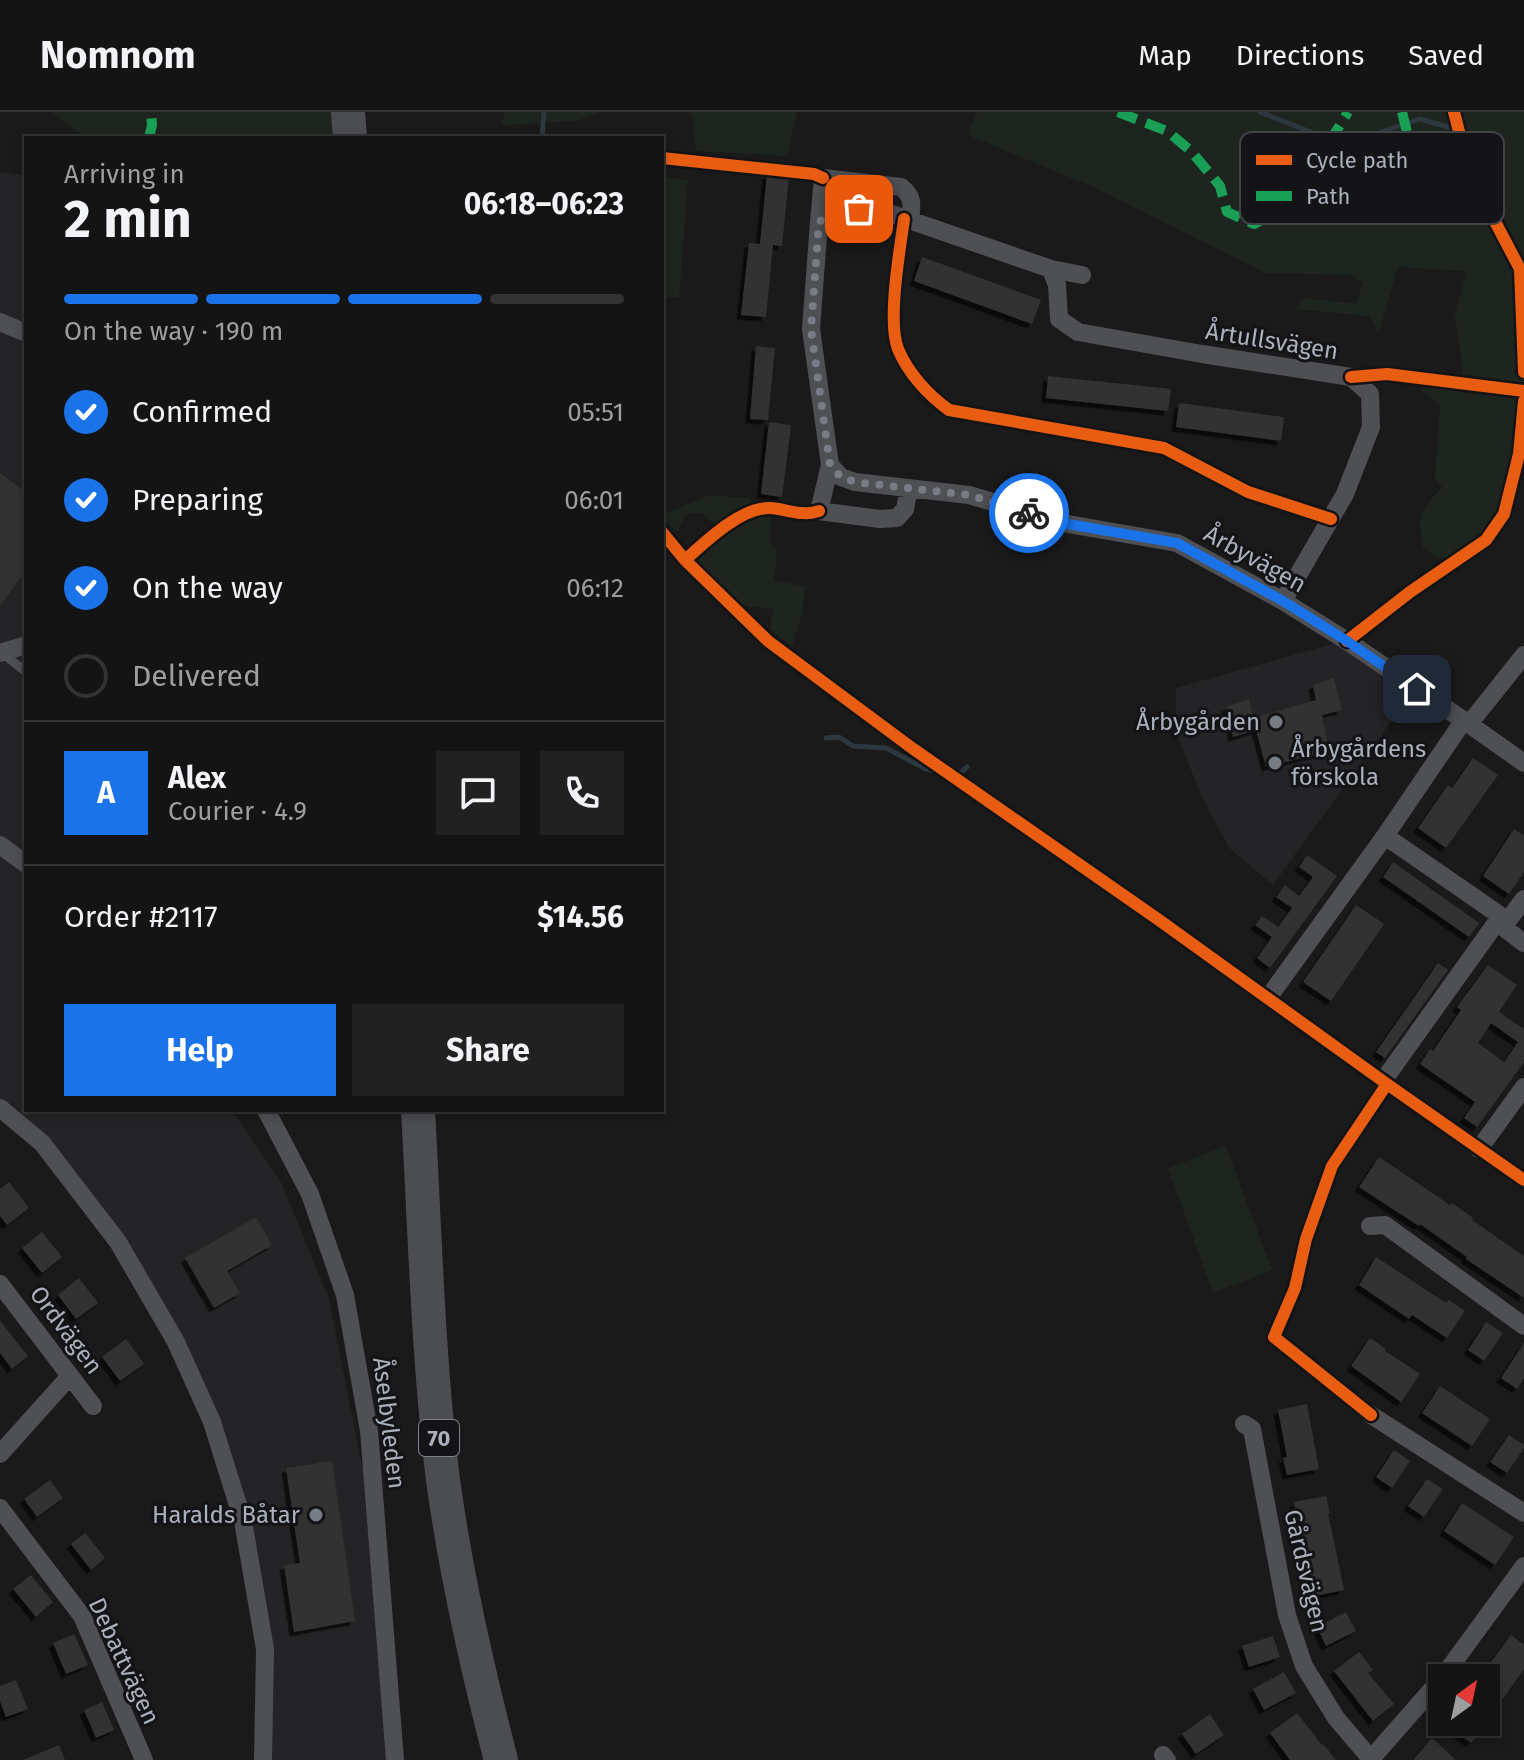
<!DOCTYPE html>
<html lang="en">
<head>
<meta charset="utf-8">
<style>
  body { margin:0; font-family:"Fira Sans",sans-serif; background:#212122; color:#f1f3f6; height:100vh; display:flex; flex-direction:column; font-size:30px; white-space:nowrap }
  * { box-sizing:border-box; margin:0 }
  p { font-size:26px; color:#9d9ea0 }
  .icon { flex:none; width:44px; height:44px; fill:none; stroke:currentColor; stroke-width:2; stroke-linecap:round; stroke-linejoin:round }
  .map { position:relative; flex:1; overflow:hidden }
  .panel { position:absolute; left:24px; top:24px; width:640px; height:976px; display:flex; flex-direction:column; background:#141414; border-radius:0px; box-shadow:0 4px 12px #0003,0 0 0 2px #333334 }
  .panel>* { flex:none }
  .needle { width:52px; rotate:33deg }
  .buttons { position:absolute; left:1428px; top:1552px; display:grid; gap:16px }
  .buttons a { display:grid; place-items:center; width:72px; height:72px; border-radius:0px; background:#141414; box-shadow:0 4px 12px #0003,0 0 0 2px #333334; font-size:40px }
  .pin { position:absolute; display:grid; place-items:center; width:68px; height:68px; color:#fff; margin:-34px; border-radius:16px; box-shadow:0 4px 12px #0006 }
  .courier { position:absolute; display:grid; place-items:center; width:80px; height:80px; margin:-40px; border:6px solid #1a73e8; border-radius:50%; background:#fff; color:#222; box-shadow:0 2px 10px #0007 }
  .headline em { font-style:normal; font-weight:700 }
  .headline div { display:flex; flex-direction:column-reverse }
  .headline { display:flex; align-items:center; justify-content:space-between; height:136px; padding:0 40px }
  h1 { font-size:52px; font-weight:700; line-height:60px }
  .bar { display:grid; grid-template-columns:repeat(4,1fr); gap:12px 8px; align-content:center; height:96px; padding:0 40px }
  .bar i { height:10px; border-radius:6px; background:#333334 }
  .bar .current { background:#1a73e8 }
  .bar p { grid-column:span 4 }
  .line { display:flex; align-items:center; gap:20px; padding:0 40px; border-top:2px solid #333334 }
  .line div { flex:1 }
  .round { display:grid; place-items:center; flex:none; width:84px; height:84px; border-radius:0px; background:#212122 }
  ol { padding:0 40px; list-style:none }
  li { display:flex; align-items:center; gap:24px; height:88px }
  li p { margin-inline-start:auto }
  li .icon { padding:8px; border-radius:50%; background:#1a73e8; color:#fff; stroke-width:4 }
  li:last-child { color:#9d9ea0 }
  li i { width:44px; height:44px; border:4px solid #333334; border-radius:50% }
  .cta { display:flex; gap:16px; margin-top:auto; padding:16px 40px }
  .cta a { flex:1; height:92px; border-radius:0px; background:#1a73e8; color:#fff; font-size:32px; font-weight:700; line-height:92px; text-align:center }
  .cta a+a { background:#212122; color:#f1f3f6 }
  header { display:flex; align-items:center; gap:48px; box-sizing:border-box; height:112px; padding:0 40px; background:#141414; border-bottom:2px solid #333334 }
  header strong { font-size:38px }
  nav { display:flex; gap:44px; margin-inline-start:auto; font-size:28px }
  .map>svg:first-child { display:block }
  .built { fill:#242427 }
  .green { fill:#1e251e }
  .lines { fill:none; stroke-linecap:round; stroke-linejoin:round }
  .stream { stroke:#2c373e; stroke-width:5 }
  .building { fill:#323233; fill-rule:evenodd; filter:url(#shadow) }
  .lane { stroke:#4e5054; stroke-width:9 }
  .street { stroke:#4e5054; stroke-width:18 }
  .highway { stroke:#4c4d50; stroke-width:34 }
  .quiet { stroke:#1a9f57; stroke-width:10; stroke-dasharray:20 10; stroke-linecap:butt }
  .cycleway-casing { stroke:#141417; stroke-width:17 }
  .cycleway { stroke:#e95d12; stroke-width:12 }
  .done { stroke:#787c84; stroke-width:8; stroke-dasharray:0 14.4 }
  .route { stroke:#1a73e8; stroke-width:10 }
  .poi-dot { fill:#787c84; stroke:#141417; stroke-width:3 }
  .labels { text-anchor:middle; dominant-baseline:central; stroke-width:6; stroke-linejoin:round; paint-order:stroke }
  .shield { fill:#141417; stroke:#7e828a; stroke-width:2 }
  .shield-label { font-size:22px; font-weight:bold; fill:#abb1bc }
  .street-label { font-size:24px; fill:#abb1bc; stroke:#141417 }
  .poi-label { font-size:24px; fill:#abb1bc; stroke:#141417; text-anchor:end }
  .key { fill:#141417; stroke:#414349; stroke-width:2 }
  .key-label { font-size:22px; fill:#abb1bc }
</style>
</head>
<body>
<header>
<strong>Nomnom</strong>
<nav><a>Map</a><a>Directions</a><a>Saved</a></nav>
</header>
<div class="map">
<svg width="1524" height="1648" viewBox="0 0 1524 1648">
  <defs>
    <filter id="shadow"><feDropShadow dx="-4.5" dy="4.5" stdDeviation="0" flood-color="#0009"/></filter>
  </defs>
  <rect width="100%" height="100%" fill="#1a1a1b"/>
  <!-- built -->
  <path class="built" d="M0 60 26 63V998H232L281 1070 329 1187 370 1394 390 1648H263L265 1537 212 1310 118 1130 0 996Z
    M1339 530 1411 582 1273 773 1229 736 1201 683 1176 620V576Z"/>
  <!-- green -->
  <path class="green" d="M50 0H333L334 26H86Z
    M505 0H602L576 9 501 13Z
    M688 0H797L787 44 696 39 692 2Z
    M977 0H1524V346L1502 418 1460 443 1441 447 1423 437C1417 403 1419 400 1442 375L1435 367 1440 293 1420 277 1464 270 1455 202 1466 159 1398 155 1379 220 1368 204 1295 197 1304 186 1356 192 1363 171 1351 163 1266 161 1091 74 968 23Z
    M662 66 688 68 679 186 662 185Z
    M710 383 748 386 756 393 737 400 717 413 701 401 686 402 677 420 664 408V402Z
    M758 404 771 405 770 431 777 439 774 469 805 474 803 499 792 534 770 518 773 497 740 493 698 450 710 433Z
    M1226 1034 1272 1158 1213 1181 1168 1056Z"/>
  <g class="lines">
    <!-- stream -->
    <path class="stream" d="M1260 0 1343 33 1420 7 1448 15
      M542 26 544 0
      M826 626 839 625 853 634 886 636 926 657 941 660 952 668 967 655"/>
  </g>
  <!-- building -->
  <path class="building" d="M767 62 789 64 782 134 773 133 766 205 741 203 749 131 760 132Z
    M922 145 1041 188 1032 212 914 169Z
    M756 234 775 236 768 308 750 307Z
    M1048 264 1171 277 1168 299 1046 286Z
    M1179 291 1284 305 1281 329 1176 315Z
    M769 310 791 313 782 385 761 382Z
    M0 361 26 381V458L0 494Z
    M1334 566 1342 598 1322 603 1329 639 1266 655 1256 618 1233 625 1226 595 1249 587 1253 606 1316 588 1313 573Z
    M1473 646 1498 663 1446 736 1418 716 1448 673 1452 676Z
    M1514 717 1524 724V760L1509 782 1483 764Z
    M1307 743 1337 764 1270 856 1257 846 1272 825 1255 813 1262 804 1278 815 1292 796 1276 785 1285 773 1299 784 1313 765 1299 755Z
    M1393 750 1479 811 1469 825 1383 765Z
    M1356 793 1384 812 1331 889 1303 870Z
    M1438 851 1448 858 1385 946 1376 940Z
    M1488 853 1517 873 1499 900 1524 917V950L1477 1015 1464 1006 1475 990 1420 952 1430 937 1433 939 1461 898 1457 895ZM1491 911 1518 930 1504 950 1478 931Z
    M1379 1045 1450 1093 1452 1091 1473 1106 1472 1108 1524 1144V1186L1466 1147 1467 1145 1420 1112 1419 1114 1359 1075Z
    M9 1070 29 1096 7 1113 0 1104V1077Z
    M256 1105 272 1133 227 1159 240 1181 214 1196 185 1146Z
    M42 1120 62 1145 42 1161 22 1136Z
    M1376 1145 1446 1191 1449 1188 1465 1199 1447 1226 1412 1203 1409 1207 1359 1173Z
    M79 1166 98 1191 76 1207 58 1183Z
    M0 1209 28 1244 12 1257 0 1241Z
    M1486 1210 1503 1221 1484 1249 1468 1238Z
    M1370 1226 1386 1237 1385 1239 1420 1262 1401 1290 1351 1254Z
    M126 1227 144 1252 120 1269 102 1245Z
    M1524 1231V1266L1517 1277 1501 1266Z
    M1440 1274 1490 1307 1472 1334 1422 1301Z
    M1307 1292 1319 1357 1287 1363 1283 1346 1287 1345 1278 1298Z
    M1509 1323 1524 1333V1336L1507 1361 1490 1350Z
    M1394 1338 1410 1349 1392 1376 1376 1365Z
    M332 1349 355 1509 294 1520 284 1453 300 1451 286 1356Z
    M1427 1367 1443 1377 1424 1405 1408 1394Z
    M50 1368 63 1386 37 1405 24 1387Z
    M1326 1384 1330 1401H1328L1344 1478 1310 1485 1297 1426 1301 1425 1294 1390Z
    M1462 1391 1514 1425 1495 1453 1444 1419Z
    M85 1421 105 1446 91 1458 71 1432Z
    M31 1463 53 1490 36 1505 13 1477Z
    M1346 1500 1356 1519 1326 1534 1317 1515Z
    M74 1522 88 1553 66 1562 53 1531Z
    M1511 1523 1524 1533V1557L1499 1592 1486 1583V1566H1474L1485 1552 1488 1554Z
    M1273 1524 1280 1545 1249 1555 1242 1534Z
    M1359 1540 1373 1558 1368 1561 1394 1592 1373 1609 1334 1559Z
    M1284 1560 1296 1581 1264 1598 1253 1577Z
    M16 1568 28 1597 6 1605 0 1589V1574Z
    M102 1590 114 1618 96 1626 84 1598Z
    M1297 1601 1322 1633 1323 1632 1336 1648H1290L1270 1621Z
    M1210 1602 1224 1623 1196 1642 1182 1622Z
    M1442 1610H1487L1471 1631Z
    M1432 1626 1456 1648H1413Z
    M59 1633 65 1648H23Z"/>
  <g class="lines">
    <!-- lane -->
    <path class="lane" d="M1 540 26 560"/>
    <!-- street -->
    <path class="street" d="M819 110 823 66 901 75C914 85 912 93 910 108
      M1051 157 1082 163
      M0 210 26 221
      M830 353 819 399 880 407 897 406 905 397 909 376
      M1283 489 1345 382 1371 315 1370 282 1351 265 1202 242 1078 220 1059 207 1057 173 1051 157 880 98 838 95 819 110 811 217 830 353 841 365 855 370 969 383 1068 412 1177 431 1283 489 1347 529 1469 612 1524 651
      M0 541 26 533
      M1469 612 1524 543
      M0 733 26 752
      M1524 787 1503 815 1524 831
      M1268 886 1385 724 1464 608
      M1383 969 1501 804 1385 724
      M0 996 42 1031 118 1130 176 1230 212 1310 243 1409 265 1537 263 1648
      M266 998 310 1082 345 1183 369 1319 395 1648
      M1479 1037 1524 975
      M1370 1114 1385 1113 1524 1214
      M0 1172 93 1294
      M1371 1303 1524 1401
      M1244 1312 1252 1317 1287 1503 1304 1554 1336 1606 1371 1647
      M0 1342 70 1264
      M0 1396 82 1504 144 1648
      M1442 1566 1524 1454
      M1163 1643 1167 1648
      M1370 1648 1442 1566"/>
    <!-- highway -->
    <path class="highway" d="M348 0 350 26
      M418 998C425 1121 428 1246 443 1368 456 1463 477 1556 501 1648"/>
    <!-- quiet -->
    <path class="quiet" d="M1118 0 1167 19 1191 39 1220 74 1227 100 1254 112 1292 91 1348 0
      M1402 0 1412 40 1466 46
      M149 26 152 13 151 0"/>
    <defs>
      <path id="cycleway" d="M1454 0 1470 62 1520 157 1524 260
        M662 46 814 62 823 66
        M904 107C900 137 887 209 898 237 908 261 928 283 949 298L1164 336 1248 380 1331 407
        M1351 265 1387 262 1524 279
        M662 420 685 448 768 529 912 636 1159 808 1387 972 1524 1068
        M685 448C705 430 741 395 770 396 786 397 803 405 819 399
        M1347 529 1410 480 1486 428 1504 402 1519 342 1524 289
        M1371 1303 1274 1225 1295 1176 1306 1127 1332 1054 1387 972"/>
    </defs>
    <!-- cycleway casing -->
    <use href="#cycleway" class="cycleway-casing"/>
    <!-- cycleway -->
    <use href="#cycleway" class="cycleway"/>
  </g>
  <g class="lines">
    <!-- done -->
    <path class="done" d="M859 97 838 95 819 110 811 217 830 353 841 365 855 370 969 383 1029 401"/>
    <!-- route -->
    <path class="route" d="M1029 401 1068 412 1177 431 1283 489 1347 529 1417 577"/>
  </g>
  <!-- markers -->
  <g class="poi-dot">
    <circle cx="1276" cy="610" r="8"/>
    <circle cx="1275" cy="651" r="8"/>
    <circle cx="316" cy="1403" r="8"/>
  </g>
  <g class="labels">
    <!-- shield labels -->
    <rect class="shield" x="419" y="1308" width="40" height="36" rx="6"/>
    <g class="shield-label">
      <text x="439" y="1326">70</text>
    </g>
    <!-- street labels -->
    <g class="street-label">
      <text transform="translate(1272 229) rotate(9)">Årtullsvägen</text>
      <text transform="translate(1255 447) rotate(29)">Årbyvägen</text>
      <text transform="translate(66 1218) rotate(53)">Ordvägen</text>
      <text transform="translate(389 1311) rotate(83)">Åselbyleden</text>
      <text transform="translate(1306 1459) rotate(77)">Gårdsvägen</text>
      <text transform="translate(124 1549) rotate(65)">Debattvägen</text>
    </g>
    <!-- poi labels -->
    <g class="poi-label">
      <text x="1260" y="610">Årbygården</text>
      <text x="1291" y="637" text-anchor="start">Årbygårdens<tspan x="1291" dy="28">förskola</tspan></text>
      <text x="300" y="1403">Haralds Båtar</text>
    </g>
  </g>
  <!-- legend -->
  <rect x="1240" y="20" width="264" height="92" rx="12" class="key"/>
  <rect x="1256" y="43" width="36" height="10" fill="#e95d12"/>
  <rect x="1256" y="79" width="36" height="10" fill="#1a9f57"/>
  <g class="key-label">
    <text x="1306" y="56">Cycle path</text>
    <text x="1306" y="92">Path</text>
  </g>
</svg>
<div class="buttons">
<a><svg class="needle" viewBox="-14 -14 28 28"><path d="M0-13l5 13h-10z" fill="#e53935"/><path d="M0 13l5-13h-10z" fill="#9d9ea0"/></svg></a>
</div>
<div class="pin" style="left:859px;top:97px;background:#ea580c"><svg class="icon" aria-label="bag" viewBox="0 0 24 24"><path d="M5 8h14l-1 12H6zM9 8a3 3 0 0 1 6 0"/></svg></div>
<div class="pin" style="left:1417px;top:577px;background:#1f2937"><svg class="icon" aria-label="home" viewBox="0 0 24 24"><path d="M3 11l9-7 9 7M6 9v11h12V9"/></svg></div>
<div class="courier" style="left:1029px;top:401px"><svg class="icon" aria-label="bike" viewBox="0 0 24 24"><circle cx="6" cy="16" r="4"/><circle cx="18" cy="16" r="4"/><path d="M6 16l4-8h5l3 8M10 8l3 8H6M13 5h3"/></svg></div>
<section class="panel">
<div class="headline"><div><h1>2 min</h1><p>Arriving in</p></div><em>06:18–06:23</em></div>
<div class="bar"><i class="current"></i><i class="current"></i><i class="current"></i><i></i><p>On the way · 190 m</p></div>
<ol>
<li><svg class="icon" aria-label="check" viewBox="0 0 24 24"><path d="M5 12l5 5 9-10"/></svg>Confirmed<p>05:51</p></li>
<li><svg class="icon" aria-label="check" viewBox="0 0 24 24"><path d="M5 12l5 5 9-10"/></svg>Preparing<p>06:01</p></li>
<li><svg class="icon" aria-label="check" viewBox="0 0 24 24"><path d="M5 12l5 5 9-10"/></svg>On the way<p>06:12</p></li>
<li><i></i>Delivered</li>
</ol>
<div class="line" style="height:144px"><b class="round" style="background:#1a73e8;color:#fff">A</b><div><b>Alex</b><p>Courier · 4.9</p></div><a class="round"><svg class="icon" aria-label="chat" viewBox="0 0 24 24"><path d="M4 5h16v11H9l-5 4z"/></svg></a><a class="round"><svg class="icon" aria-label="phone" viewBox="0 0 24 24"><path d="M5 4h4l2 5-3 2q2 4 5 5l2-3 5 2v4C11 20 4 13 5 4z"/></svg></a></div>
<div class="line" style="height:104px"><div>Order #2117</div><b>$14.56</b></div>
<div class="cta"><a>Help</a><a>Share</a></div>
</section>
</div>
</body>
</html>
